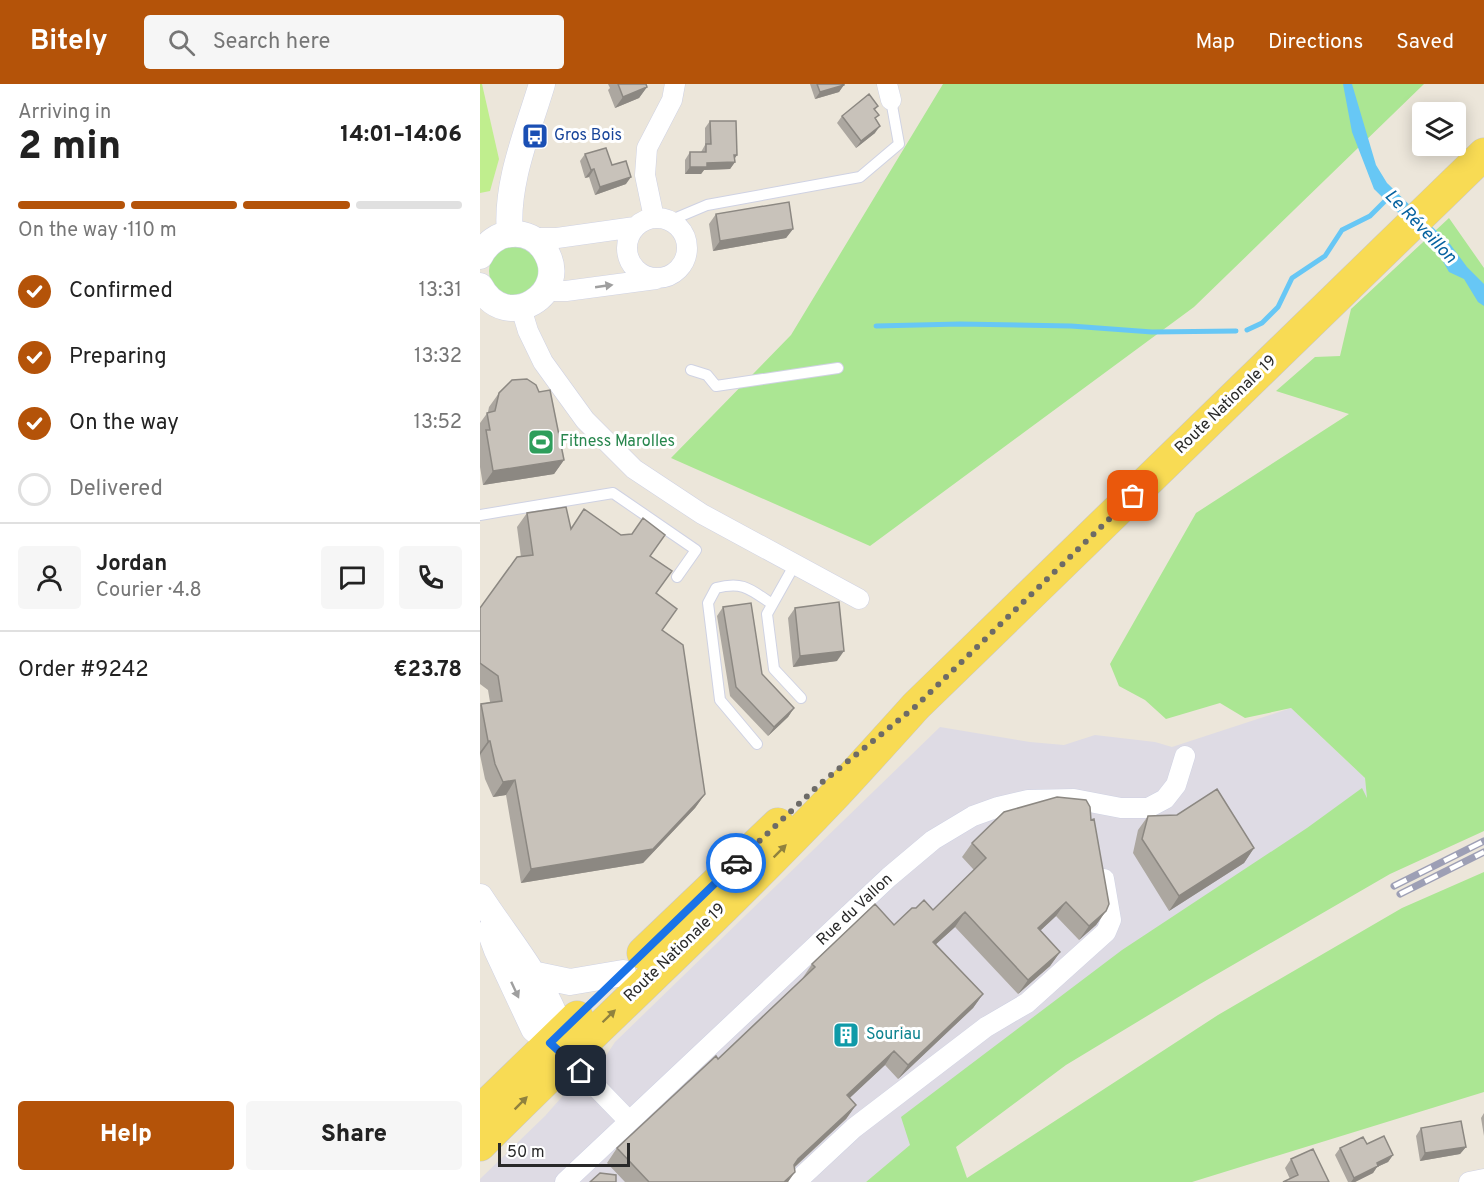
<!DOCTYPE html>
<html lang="en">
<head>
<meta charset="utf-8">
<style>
  body { margin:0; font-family:Overpass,sans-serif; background:#f6f6f6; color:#222; height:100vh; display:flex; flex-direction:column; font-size:22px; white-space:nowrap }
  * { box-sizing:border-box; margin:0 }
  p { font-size:20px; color:#767676 }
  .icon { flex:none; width:33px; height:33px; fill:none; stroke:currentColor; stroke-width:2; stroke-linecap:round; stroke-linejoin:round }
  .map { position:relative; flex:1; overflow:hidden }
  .side { display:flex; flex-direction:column; background:#fff; width:480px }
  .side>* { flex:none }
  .tools { position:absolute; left:932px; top:18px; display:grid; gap:12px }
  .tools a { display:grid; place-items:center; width:54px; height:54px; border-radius:6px; background:#fff; box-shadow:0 3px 15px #0003; font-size:30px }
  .scale { position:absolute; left:18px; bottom:15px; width:132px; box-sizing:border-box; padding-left:6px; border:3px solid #292929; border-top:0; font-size:16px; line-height:21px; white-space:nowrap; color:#292929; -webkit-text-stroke:4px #fff; paint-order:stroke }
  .pin { position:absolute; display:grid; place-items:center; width:51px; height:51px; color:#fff; margin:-26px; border-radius:12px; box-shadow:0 3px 9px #0006 }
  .courier { position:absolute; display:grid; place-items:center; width:60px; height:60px; margin:-30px; border:4px solid #1a73e8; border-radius:50%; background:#fff; color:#222; box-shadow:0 2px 8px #0007 }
  .head em { font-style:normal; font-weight:800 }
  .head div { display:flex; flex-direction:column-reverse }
  .head { display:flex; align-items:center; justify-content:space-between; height:102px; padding:0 18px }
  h1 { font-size:39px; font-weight:800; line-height:45px }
  .bar { display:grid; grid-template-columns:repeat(4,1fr); gap:9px 6px; align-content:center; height:72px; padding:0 18px }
  .bar i { height:8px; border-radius:4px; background:#e0e0e0 }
  .bar .selected { background:#b45309 }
  .bar p { grid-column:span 4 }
  .line { display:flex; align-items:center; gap:15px; padding:0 18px; border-top:2px solid #e0e0e0 }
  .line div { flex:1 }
  .round { display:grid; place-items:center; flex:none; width:63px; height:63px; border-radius:6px; background:#f6f6f6 }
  ol { padding:0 18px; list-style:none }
  li { display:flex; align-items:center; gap:18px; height:66px }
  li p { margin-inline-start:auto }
  li .icon { padding:6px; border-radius:50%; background:#b45309; color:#fff; stroke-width:4 }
  li:last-child { color:#767676 }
  li i { width:33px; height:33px; border:3px solid #e0e0e0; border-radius:50% }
  .action { display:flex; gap:12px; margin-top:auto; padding:12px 18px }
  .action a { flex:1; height:69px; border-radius:6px; background:#b45309; color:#fff; font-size:24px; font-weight:800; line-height:69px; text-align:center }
  .action a+a { background:#f6f6f6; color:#222 }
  header { display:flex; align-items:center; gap:36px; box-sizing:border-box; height:84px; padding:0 30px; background:#b45309; color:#fff }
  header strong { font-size:28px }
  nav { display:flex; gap:33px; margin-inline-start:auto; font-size:21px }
  .search { width:420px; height:54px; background:#f6f6f6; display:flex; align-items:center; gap:15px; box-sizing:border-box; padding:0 21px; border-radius:6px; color:#767676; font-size:22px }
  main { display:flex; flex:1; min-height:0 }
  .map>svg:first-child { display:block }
  .industrial { fill:#dedbe4 }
  .green { fill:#abe693 }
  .pitch { fill:#c0ee8e }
  .water { fill:#67c7f5 }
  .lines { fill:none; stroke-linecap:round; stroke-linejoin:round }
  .stream { stroke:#67c7f5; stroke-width:5 }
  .service-casing { stroke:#cfd2e3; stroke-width:12 }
  .minor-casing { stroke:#cfd2e3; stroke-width:21 }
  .tertiary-casing { stroke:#cfd2e3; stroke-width:27 }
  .primary-casing { stroke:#c7c7c7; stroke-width:33 }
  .service { stroke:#fff; stroke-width:10 }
  .minor { stroke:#fff; stroke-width:20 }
  .tertiary { stroke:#fff; stroke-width:26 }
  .primary { stroke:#f8db54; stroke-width:32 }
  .rail-casing { stroke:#9d9fb5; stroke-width:7 }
  .rail { stroke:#fff; stroke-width:4.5; stroke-dasharray:14; stroke-linecap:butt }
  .wall { fill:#aca7a0 }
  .shaded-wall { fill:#8c8882 }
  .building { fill:#c8c2ba; stroke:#8c8882; stroke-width:1.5 }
  .oneway { fill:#9f9f9f }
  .oneway2 { fill:#90823e }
  .done { stroke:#6d6b67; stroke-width:6; stroke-dasharray:0 10.8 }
  .route { stroke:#1a73e8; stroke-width:8 }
  .labels { text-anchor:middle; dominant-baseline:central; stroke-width:6; stroke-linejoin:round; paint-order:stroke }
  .transit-label { font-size:16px; fill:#164399; stroke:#fff; text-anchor:start }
  .street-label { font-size:16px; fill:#292929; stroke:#fff }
  .leisure-label { font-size:16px; fill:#27864d; stroke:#fff; text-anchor:start }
  .culture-label { font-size:16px; fill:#0d838f; stroke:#fff; text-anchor:start }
  .water-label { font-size:18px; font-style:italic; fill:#0662a0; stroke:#fff }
</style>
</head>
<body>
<header>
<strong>Bitely</strong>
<div class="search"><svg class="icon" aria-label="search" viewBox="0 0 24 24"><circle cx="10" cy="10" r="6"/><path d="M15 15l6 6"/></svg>Search here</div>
<nav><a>Map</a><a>Directions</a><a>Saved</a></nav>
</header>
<main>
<section class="side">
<div class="head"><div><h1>2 min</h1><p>Arriving in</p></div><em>14:01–14:06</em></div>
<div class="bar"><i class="selected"></i><i class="selected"></i><i class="selected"></i><i></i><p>On the way · 110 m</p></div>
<ol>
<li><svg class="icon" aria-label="check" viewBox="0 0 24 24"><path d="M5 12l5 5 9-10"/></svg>Confirmed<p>13:31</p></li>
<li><svg class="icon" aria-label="check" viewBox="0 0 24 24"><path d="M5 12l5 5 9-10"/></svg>Preparing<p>13:32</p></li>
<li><svg class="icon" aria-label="check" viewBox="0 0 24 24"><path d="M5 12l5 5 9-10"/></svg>On the way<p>13:52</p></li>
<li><i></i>Delivered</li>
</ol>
<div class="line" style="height:108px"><a class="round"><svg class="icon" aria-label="person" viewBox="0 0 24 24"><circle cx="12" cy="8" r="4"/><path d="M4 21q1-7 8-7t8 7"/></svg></a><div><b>Jordan</b><p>Courier · 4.8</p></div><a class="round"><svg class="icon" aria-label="chat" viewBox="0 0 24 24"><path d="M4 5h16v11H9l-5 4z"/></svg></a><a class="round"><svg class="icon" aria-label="phone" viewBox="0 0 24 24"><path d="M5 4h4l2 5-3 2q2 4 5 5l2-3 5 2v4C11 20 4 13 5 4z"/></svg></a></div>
<div class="line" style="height:78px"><div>Order #9242</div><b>€23.78</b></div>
<div class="action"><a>Help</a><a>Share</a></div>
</section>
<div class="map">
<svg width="1004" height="1098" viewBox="0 0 1004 1098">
  <rect width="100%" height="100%" fill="#ece6da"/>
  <!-- industrial -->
  <path class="industrial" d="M811 624 885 694 888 716 590 931 386 1098H0V1095L65 1032 88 1006 111 1013 123 1001 120 981 135 958 460 643 550 658 584 661 615 651 675 658 692 663Z"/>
  <!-- green -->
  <path class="green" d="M463 0H944L714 223 390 462 191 374 311 251Z
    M969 134 1004 184V747L910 790 720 900 586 981 476 1063 487 1094 738 931 922 824 1004 788V1008L712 1098H386L430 1061 421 1033 642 866 827 744 882 704 887 714 885 694 811 624 765 634 740 619 686 635 665 616 639 602 630 580 716 429 869 330 796 307 835 273 860 272 871 225Z
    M9 187a25 25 0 1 1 50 0a25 25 0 1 1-50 0Z"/>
  <!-- pitch -->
  <path class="pitch" d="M0 0H2L19 75 10 107 0 109Z"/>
  <!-- water -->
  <path class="water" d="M863 0H872L896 81 907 99 970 160 987 183 1004 200V222L998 218 984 195 969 188 957 167 894 105 872 48Z"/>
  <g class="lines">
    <!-- stream -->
    <path class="stream" d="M396 242 480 240 591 242 672 248 756 247
      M767 246 782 239 798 223 812 194 845 172 862 146 890 132 909 113"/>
    <defs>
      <path id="service" d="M189 137 227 121 380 93 419 60 411 16
        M211 286 227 291 236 302 358 284
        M0 431 133 409 216 466 197 493
        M315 480 287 530 294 585 321 614
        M277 660 240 616 228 519 236 504C263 497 270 505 292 520"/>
      <path id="minor" d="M407 0 411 16
        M174 134 165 91 167 64 192 16 195 0
        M147 164a30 30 0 1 1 60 0a30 30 0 1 1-60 0Z
        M53 154H77L155 143
        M66 207H86L176 195
        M41 224 48 247 63 278 105 336 154 385 222 430 379 515
        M87 973 149 1037
        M85 1098 409 793 453 756 493 732 518 723 548 716 594 715 641 724H668L685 715 696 701 705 672
        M316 1098 374 1044 506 943 547 919 626 848 631 836 624 795
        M989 1098 1004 1095"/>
      <path id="tertiary" d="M30 150C25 100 48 47 62 0
        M0 172C6 160 18 150 32 150 45 149 57 155 64 165 94 209 25 251 0 202
        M0 813C31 861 73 907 85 964
        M10 847 17 866 54 945 84 970
        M52 890 90 898 143 889"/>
      <path id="primary" d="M163 869 298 740
        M0 1027 97 933
        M0 1061C116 944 239 833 353 713 381 683 408 653 436 622L1004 70"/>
    </defs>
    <!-- service casing -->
    <use href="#service" class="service-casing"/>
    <!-- minor casing -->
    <use href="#minor" class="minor-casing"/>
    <!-- tertiary casing -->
    <use href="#tertiary" class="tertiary-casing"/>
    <!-- primary casing -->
    <use href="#primary" class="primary-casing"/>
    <!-- service -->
    <use href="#service" class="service"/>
    <!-- minor -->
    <use href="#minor" class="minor"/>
    <!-- tertiary -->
    <use href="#tertiary" class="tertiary"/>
    <!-- primary -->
    <use href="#primary" class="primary"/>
    <defs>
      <path id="rail" d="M914 802 1004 757
        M920 810 1004 768"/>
    </defs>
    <!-- rail casing -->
    <use href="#rail" class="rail-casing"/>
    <!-- rail -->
    <use href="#rail" class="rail"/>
  </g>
  <!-- wall -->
  <path class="wall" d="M128 0H166L167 3 159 14 135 24 128 6 130 4Z
    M330 0H364L359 8 335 15Z
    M398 22 395 26V49L376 64 357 39 362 32Z
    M230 37 257 71 255 74V78L250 85 224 86 221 90H205V76L210 68H221L225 61V44Z
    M105 70 132 81 146 100 115 111 109 93 105 94 100 77Z
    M236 130 313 145 306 154 233 167 229 140Z
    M59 308 84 376 74 390 3 401 0 383V339L8 328 9 323 19 309Z
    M47 429 170 472 182 546 225 710 215 724 163 779 41 799 26 711 13 713 5 695 0 671V621L1 620 10 618 8 606 0 600V524L41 473 37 443Z
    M243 523 282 590 314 624 308 633 288 652 250 612 237 532Z
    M315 524 357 577 313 583 308 534Z
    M668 732 774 764 764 779 689 827 653 769 658 746Z
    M611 736 626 827 616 841 599 856 576 832 560 847 580 868 570 882 538 910 475 843 456 860 503 910 493 924 418 995 405 981 369 1014 376 1021 366 1035 315 1083 308 1098H145L127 1079 137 1064 238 975 322 895 332 880 414 841 453 826 494 786 482 773 492 759Z
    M1004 1029V1052L1001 1034Z
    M941 1044 986 1063 980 1070 940 1077 936 1052Z
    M887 1060 913 1071 908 1078 897 1083 893 1089 875 1098H868L855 1071 860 1064Z
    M811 1075 849 1098 810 1095 805 1084Z"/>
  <!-- shaded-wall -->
  <path class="shaded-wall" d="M364 1 359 8 335 15 340 8Z
    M167 3 159 14 135 24 143 13Z
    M400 42 395 49 376 64 381 57Z
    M254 71H257L252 78H255L250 85 224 86 221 90H205L210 83Z
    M114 85 109 93 105 94 111 86Z
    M151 93 146 100 115 111 120 103Z
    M313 145 306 154 233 167 240 157Z
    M84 376 74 390 3 401 13 387Z
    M364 567 357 577 313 583 320 572Z
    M314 624 308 633 288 652 294 643Z
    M8 657H10L0 671V668Z
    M35 696 26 711 13 713 23 698Z
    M225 710 215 724 163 779 41 799 51 785Z
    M774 764 764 779 689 827 699 812Z
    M586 818 576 832 548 858 558 844Z
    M626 827 616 841 599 856 609 842Z
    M485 828 475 843 443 872 453 858Z
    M580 868 570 882 538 910 548 896Z
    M503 910 493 924 418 995 428 981Z
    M414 967 405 981 357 1026 367 1011Z
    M376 1021 366 1035 308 1089 318 1075Z
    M986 1063 980 1070 940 1077 945 1069Z
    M913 1071 908 1078 897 1083 893 1089 875 1098H871L874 1094 897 1079Z
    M315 1088 308 1098H304Z"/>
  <!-- building -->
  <path class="building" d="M138 0H166L167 3 143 13Z
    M337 0H364V1L340 8Z
    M389 10 398 22 394 25 399 31 395 34 400 42 381 57 362 32Z
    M230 37H256L257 71H254L255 78 227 79V83H210V68H226V60H231Z
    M126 64 132 81 146 77 151 93 120 103 114 85 111 86 105 70Z
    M309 118 313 145 240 157 236 130Z
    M47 295 56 301 59 308 70 306 84 376 13 387 6 346H10L7 329 15 327 19 309 32 296Z
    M86 423 91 445 104 425 141 451 152 450 163 434 185 451 170 472 192 487 176 509 197 525 182 546 203 561 225 710 173 765 51 785 35 696 23 698 15 680 10 657H8L1 620 22 617 18 592 0 579V524L37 473 53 471 47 429Z
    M359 518 364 567 320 572 315 524Z
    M271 519 282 590 314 624 294 643 256 603 243 523Z
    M737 705 774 764 699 812 662 755 668 732 697 731Z
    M577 713 606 716 610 723 611 736 614 735 629 820 626 827 609 842 586 818 558 844 580 868 548 896 485 828 453 858 503 910 428 981 414 967 367 1011 376 1021 318 1075 314 1081 315 1088 304 1098H169L137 1064 236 972 238 975 335 883 332 880 395 820 414 841 432 824H436L444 816 453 826 506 774 492 759 524 728Z
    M981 1037 986 1063 945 1069 941 1044Z
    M904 1052 913 1071 897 1079 898 1082 874 1094 860 1064 883 1053 887 1060Z
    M833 1065 849 1098H803L818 1091 811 1075Z
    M120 1089 136 1091V1098H110Z"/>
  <!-- one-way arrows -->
  <defs><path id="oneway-solid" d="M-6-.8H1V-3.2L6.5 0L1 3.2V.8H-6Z" transform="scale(1.5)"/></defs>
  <g class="oneway">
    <use href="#oneway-solid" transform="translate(124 202) rotate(-8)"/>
    <use href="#oneway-solid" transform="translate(35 906) rotate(65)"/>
  </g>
  <g class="oneway2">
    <use href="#oneway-solid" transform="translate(300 767) rotate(-45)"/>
    <use href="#oneway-solid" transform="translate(129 932) rotate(-44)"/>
    <use href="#oneway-solid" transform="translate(41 1019) rotate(-45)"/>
  </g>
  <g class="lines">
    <!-- done -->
    <path class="done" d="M256 779 340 700 436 622 653 412"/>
    <!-- route -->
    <path class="route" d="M101 987 70 959 256 779"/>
  </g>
  <!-- icons -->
  <defs>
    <symbol id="bus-square" viewBox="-11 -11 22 22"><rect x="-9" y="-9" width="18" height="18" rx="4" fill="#1a4fb4" stroke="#fff"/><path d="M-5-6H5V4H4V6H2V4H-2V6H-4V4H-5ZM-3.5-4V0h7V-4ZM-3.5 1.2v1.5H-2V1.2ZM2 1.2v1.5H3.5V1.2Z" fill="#fff"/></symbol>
    <symbol id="stadium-square" viewBox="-11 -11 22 22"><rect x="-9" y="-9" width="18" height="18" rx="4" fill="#2e9e5b" stroke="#fff"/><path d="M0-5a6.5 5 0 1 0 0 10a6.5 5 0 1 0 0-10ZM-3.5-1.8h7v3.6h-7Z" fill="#fff"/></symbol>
    <symbol id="building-square" viewBox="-11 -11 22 22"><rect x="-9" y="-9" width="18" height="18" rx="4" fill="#0f9aa8" stroke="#fff"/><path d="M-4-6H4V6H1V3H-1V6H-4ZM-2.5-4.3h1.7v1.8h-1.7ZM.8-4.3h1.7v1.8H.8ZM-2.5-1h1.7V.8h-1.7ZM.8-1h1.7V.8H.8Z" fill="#fff"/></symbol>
  </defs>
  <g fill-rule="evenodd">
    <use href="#bus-square" x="40" y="37" width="30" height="30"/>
    <use href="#stadium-square" x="46" y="343" width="30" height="30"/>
    <use href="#building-square" x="351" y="936" width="30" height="30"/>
  </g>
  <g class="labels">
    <!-- transit labels -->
    <g class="transit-label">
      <text x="74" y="52">Gros Bois</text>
    </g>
    <!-- street labels -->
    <g class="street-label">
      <text transform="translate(746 321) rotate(-44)">Route Nationale 19</text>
      <text transform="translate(375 826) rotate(-43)">Rue du Vallon</text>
      <text transform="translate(195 869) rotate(-44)">Route Nationale 19</text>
    </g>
    <!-- leisure labels -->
    <g class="leisure-label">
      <text x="80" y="358">Fitness Marolles</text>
    </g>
    <!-- culture labels -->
    <g class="culture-label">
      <text x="386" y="951">Souriau</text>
    </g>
    <!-- water labels -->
    <g class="water-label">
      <text transform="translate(940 143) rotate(46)">Le Réveillon</text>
    </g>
  </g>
</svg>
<div class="tools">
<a><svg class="icon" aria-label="layers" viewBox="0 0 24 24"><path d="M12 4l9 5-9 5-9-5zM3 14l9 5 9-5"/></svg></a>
</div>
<div class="scale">50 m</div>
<div class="pin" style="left:653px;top:412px;background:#ea580c"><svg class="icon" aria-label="bag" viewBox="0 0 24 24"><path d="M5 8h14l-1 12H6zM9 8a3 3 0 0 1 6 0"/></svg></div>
<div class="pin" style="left:101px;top:987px;background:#1f2937"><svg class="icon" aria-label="home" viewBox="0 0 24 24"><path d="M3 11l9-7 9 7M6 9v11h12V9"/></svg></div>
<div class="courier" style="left:256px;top:779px"><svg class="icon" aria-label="car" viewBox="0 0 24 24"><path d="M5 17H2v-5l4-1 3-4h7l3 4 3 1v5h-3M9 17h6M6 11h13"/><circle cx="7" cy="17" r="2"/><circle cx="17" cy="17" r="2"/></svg></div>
</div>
</main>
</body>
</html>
